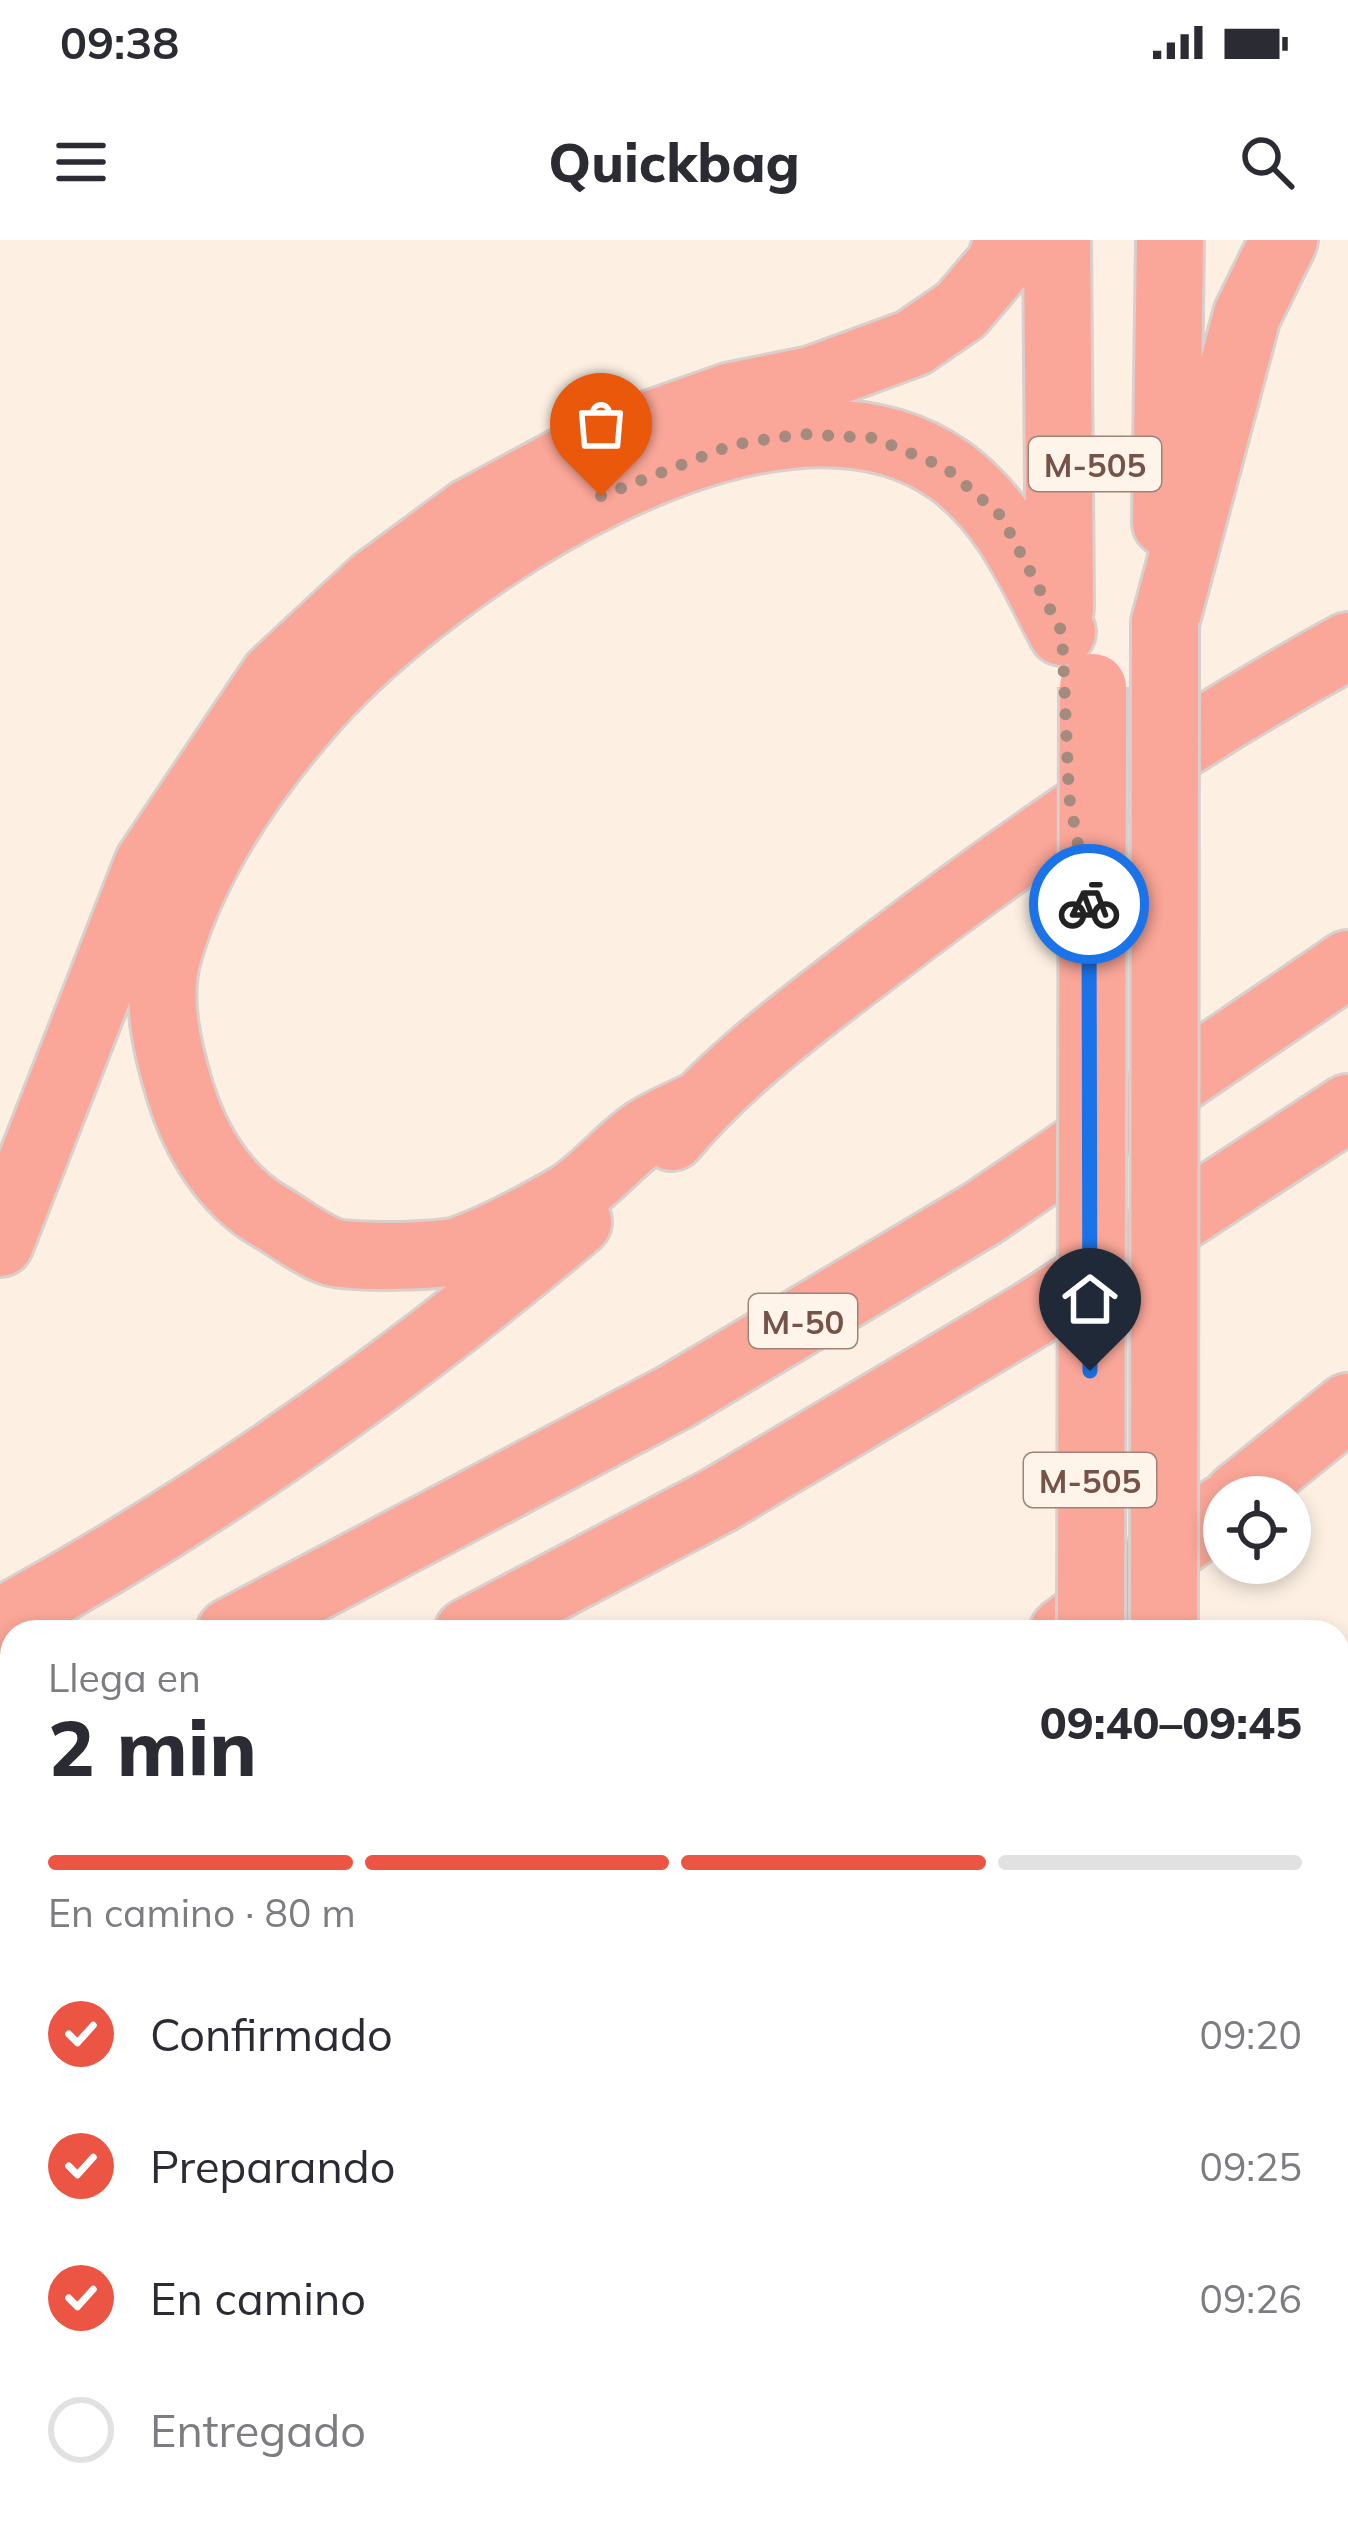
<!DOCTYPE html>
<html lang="es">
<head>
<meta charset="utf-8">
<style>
  body { margin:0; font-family:Mulish,sans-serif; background:#f7f7f7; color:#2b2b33; height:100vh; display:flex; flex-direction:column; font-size:45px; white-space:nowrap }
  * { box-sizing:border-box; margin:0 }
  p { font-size:39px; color:#7c7c81 }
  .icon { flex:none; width:66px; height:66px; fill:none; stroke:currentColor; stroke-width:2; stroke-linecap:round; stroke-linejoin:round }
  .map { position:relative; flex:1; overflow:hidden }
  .drawer { position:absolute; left:0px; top:1380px; width:1350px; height:903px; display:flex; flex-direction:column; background:#fff; border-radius:36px 36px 0 0; box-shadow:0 6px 18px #0003 }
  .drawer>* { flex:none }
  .buttons { position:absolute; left:1203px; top:1236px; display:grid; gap:24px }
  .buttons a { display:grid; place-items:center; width:108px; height:108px; border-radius:50%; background:#fff; box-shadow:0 6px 18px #0003; font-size:60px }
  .pin { position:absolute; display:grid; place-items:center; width:102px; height:102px; color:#fff; margin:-123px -51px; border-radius:50% 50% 50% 0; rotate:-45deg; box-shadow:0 0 12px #0007 }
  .pin .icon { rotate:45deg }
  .courier { position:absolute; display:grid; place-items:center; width:120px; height:120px; margin:-60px; border:9px solid #1a73e8; border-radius:50%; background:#fff; color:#222; box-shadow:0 3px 15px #0007 }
  .head em { font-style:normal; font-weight:800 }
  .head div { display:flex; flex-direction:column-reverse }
  .head { display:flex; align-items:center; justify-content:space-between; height:204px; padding:0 48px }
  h1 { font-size:78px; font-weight:800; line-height:90px }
  .bar { display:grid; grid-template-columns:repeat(4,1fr); gap:18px 12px; align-content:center; height:144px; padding:0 48px }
  .bar i { height:15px; border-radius:9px; background:#e1e1e2 }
  .bar .active { background:#ec5544 }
  .bar p { grid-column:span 4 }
  ol { padding:0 48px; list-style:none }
  li { display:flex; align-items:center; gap:36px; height:132px }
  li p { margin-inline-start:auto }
  li .icon { padding:12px; border-radius:50%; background:#ec5544; color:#fff; stroke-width:4 }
  li:last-child { color:#7c7c81 }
  li i { width:66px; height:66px; border:6px solid #e1e1e2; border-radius:50% }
  .status { display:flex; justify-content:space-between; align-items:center; height:84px; padding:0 60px; background:#fff; direction:ltr }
  .status svg { height:33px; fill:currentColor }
  header { display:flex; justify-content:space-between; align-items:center; height:156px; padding:0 48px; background:#fff; font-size:54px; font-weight:800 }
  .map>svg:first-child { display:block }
  .green { fill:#d7ebc1 }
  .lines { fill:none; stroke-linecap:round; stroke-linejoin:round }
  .highway-casing { stroke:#d9cfcc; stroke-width:72 }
  .highway { stroke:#faa698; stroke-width:66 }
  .highway-bridge-casing { stroke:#d9cfcc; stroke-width:72; stroke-linecap:butt }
  .highway-bridge { stroke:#faa698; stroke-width:66 }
  .done { stroke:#a58a7e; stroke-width:12; stroke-dasharray:0 21.6 }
  .route { stroke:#1a73e8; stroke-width:15 }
  .labels { text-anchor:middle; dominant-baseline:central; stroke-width:10; stroke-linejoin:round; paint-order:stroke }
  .shield { fill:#fff4ea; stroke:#9f8379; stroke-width:3 }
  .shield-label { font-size:33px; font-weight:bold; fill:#765348 }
</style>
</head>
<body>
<div class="status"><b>09:38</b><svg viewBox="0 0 49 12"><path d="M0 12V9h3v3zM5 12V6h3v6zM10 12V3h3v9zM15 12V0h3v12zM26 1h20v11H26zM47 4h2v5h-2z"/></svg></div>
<header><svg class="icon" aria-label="menu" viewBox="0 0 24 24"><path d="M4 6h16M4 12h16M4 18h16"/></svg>Quickbag<svg class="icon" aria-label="search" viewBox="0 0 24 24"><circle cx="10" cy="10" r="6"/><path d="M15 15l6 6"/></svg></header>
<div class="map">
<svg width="1348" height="2281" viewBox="0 0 1348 2281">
  <rect width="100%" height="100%" fill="#fdf0e3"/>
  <!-- green -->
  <path class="green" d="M1348 2025V2281H1263L1265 2271H1338V2046Z"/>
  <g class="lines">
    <defs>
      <path id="highway" d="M1057 0 1060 368
        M1166 283 1170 0
        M1165 383 1247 75 1284 0
        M699 865C682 874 662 881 646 892 618 911 597 939 569 957 536 976 497 997 461 1010 444 1017 351 1018 332 1012 311 1005 290 988 271 977 225 951 195 901 180 851 167 809 155 758 168 713 195 621 253 537 316 466 436 332 769 104 949 230 1006 271 1030 331 1062 392
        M672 897C731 826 812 768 885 712 1033 599 1184 496 1348 406
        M0 1003 148 624 274 436 374 343 470 272 598 203 732 156 812 140 913 103 961 70 1000 24 1008 0
        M1237 1257 1348 1167
        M0 1382C206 1270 399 1133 578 982
        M230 1392 675 1157 983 973 1348 724
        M468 1392 719 1260 1031 1075 1348 868
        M1063 1392 1224 1268
        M0 1513 12 1507
        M0 1634 12 1629
        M1338 1679 1348 1684
        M0 1851 12 1848
        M1338 1937 1348 1920
        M0 1972 12 1975
        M372 2271 379 2281
        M521 2271 534 2281
        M824 2281 844 2271
        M1029 2281 1031 2271
        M1136 2281 1137 2271
        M1217 2281 1219 2271"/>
    </defs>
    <!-- highway casing -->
    <use href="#highway" class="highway-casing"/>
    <!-- highway -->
    <use href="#highway" class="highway"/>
    <defs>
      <path id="highway-bridge" d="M1091 1392 1093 447
        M1164 1392 1165 383"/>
    </defs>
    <!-- highway-bridge casing -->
    <use href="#highway-bridge" class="highway-bridge-casing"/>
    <!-- highway-bridge -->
    <use href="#highway-bridge" class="highway-bridge"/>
  </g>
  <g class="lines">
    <!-- done -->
    <path class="done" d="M601 256 732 205 800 194 874 198 946 228 1001 276 1062 392 1069 556 1089 664"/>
    <!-- route -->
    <path class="route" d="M1089 664 1090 1131"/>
  </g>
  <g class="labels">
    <!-- shield labels -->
    <g class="shield">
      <rect x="1029" y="197" width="132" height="54" rx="9"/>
      <rect x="749" y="1054" width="108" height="54" rx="9"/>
      <rect x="1024" y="1213" width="132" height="54" rx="9"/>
    </g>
    <g class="shield-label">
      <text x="1095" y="224">M-505</text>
      <text x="803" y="1081">M-50</text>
      <text x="1090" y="1240">M-505</text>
    </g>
  </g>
</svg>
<div class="buttons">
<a><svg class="icon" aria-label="locate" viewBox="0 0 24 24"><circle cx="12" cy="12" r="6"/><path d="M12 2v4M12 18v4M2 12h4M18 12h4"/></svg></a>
</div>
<div class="pin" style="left:601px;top:256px;background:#ea580c"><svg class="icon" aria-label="bag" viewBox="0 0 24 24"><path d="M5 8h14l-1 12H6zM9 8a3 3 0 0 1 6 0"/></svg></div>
<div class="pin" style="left:1090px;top:1131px;background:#1f2937"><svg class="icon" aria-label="home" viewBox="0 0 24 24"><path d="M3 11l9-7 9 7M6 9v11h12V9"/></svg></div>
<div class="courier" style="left:1089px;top:664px"><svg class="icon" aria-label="bike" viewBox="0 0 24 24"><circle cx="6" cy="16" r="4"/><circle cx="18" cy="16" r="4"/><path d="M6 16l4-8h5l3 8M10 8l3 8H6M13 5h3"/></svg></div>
<section class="drawer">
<div class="head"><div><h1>2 min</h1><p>Llega en</p></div><em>09:40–09:45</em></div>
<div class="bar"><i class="active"></i><i class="active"></i><i class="active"></i><i></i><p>En camino · 80 m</p></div>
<ol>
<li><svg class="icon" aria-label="check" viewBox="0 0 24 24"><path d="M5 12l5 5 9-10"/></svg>Confirmado<p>09:20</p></li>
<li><svg class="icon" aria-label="check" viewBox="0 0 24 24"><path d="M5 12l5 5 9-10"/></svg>Preparando<p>09:25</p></li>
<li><svg class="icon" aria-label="check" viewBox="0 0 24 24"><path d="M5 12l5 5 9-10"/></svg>En camino<p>09:26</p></li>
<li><i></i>Entregado</li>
</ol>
</section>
</div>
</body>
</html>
